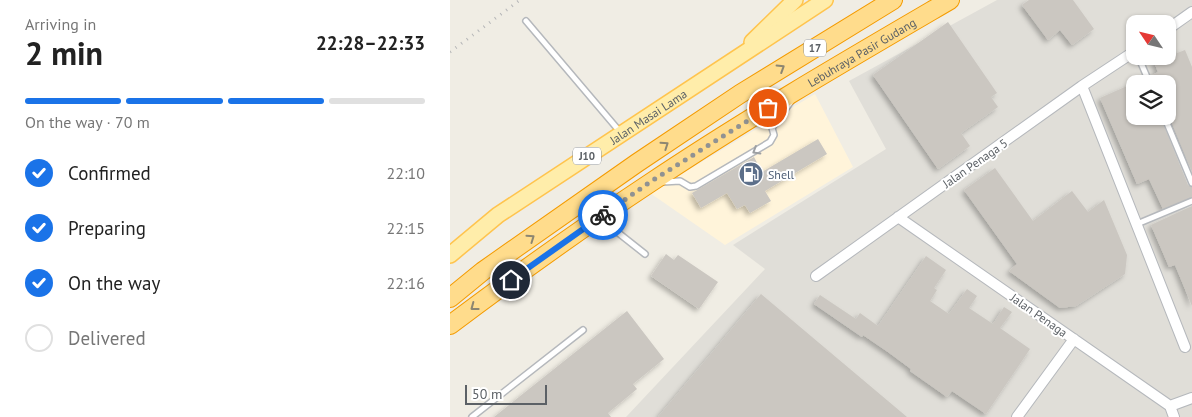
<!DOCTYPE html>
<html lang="en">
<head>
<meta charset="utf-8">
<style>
  body { margin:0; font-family:"PT Sans",sans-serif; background:#f2f2f2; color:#222; height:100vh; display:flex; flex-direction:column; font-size:19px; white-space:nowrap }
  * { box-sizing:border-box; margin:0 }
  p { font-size:16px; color:#767676 }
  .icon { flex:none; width:28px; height:28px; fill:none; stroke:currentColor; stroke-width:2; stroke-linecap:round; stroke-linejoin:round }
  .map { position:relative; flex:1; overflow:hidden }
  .details { display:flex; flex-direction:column; background:#fff; width:450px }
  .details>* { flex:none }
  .needle { width:32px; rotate:305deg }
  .controls { position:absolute; left:676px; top:15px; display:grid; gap:10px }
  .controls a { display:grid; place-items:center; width:50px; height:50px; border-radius:10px; background:#fff; box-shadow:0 1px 4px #0004; font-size:25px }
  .scale { position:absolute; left:15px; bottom:12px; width:82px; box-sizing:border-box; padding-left:5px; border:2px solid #5c6166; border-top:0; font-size:14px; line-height:18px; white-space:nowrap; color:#5c6166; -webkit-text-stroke:4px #fff; paint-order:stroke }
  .pin { position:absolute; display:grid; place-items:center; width:42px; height:42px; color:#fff; margin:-21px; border:2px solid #fff; border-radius:50%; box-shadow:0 1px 5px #0007 }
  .courier { position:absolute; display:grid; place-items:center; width:50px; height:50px; margin:-25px; border:4px solid #1a73e8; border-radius:50%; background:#fff; color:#222; box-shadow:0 1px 6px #0007 }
  .head em { font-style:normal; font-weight:600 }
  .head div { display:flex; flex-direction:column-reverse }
  .head { display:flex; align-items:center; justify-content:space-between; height:85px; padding:0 25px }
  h1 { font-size:32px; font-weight:600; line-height:38px }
  .bar { display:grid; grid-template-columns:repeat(4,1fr); gap:8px 5px; align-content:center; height:60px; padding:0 25px }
  .bar i { height:6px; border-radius:4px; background:#e0e0e0 }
  .bar .active { background:#1a73e8 }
  .bar p { grid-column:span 4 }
  ol { padding:0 25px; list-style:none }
  li { display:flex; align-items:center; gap:15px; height:55px }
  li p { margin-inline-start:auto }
  li .icon { padding:5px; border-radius:50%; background:#1a73e8; color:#fff; stroke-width:4 }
  li:last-child { color:#767676 }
  li i { width:28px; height:28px; border:2px solid #e0e0e0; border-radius:50% }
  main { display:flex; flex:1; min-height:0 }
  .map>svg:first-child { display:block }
  .commercial { fill:#fff4da }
  .industrial { fill:#e0ded8; fill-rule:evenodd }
  .building { fill:#cbc7c1; filter:url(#shadow) }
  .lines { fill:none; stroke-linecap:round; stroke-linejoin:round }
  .lane-casing { stroke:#b5b8bc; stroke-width:8 }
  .street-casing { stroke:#b5b8bc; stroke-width:12 }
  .primary-casing { stroke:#ffc44e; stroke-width:18 }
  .highway-casing { stroke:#f49b00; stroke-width:20 }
  .lane { stroke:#fff; stroke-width:5 }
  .street { stroke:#fff; stroke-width:10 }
  .primary { stroke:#ffedaa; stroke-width:15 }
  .highway { stroke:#ffdc8c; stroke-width:18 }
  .rail { stroke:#b5b6b7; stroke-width:3; stroke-dasharray:1 6; stroke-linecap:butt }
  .oneway { stroke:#8d8671 }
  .oneway2 { stroke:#9da0a3 }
  .done { stroke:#909292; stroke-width:5; stroke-dasharray:0 9 }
  .route { stroke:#1a73e8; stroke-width:6 }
  .labels { text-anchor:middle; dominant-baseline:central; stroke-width:4; stroke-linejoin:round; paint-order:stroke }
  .shield { fill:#fff; stroke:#8d9094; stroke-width:1 }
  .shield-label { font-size:11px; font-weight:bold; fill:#5c6166 }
  .street-label { font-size:12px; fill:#5c6166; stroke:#fff }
  .service-label { font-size:12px; fill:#4e5e75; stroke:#fff; text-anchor:start }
</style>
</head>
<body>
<main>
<section class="details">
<div class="head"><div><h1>2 min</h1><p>Arriving in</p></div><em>22:28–22:33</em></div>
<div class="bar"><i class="active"></i><i class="active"></i><i class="active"></i><i></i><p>On the way · 70 m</p></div>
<ol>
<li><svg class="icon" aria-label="check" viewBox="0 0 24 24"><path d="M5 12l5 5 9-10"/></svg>Confirmed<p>22:10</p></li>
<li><svg class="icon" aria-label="check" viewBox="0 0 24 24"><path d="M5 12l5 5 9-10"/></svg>Preparing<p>22:15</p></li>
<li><svg class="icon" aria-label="check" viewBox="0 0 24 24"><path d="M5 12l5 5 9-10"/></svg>On the way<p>22:16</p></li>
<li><i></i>Delivered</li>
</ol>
</section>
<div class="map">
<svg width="742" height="417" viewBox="0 0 742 417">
  <defs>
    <filter id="shadow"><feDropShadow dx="-3" dy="3" stdDeviation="2.5" flood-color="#0004"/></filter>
  </defs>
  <rect width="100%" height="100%" fill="#f0ede4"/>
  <!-- commercial -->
  <path class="commercial" d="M365 94 403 167 275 245 200 193Z"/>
  <!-- industrial -->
  <path class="industrial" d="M547 0H742V417H176L315 269 283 245 436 149 399 81ZM685 24H718V56H685ZM685 84H718V116H685Z"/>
  <!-- building -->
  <path class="building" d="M579 0H623L644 29 622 45 610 30 598 40 572 5Z
    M498 22 547 93 541 97 548 107 511 133 520 146 488 169 423 75Z
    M735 50 742 67V172L719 116H726L718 95V84H704L701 76 708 72 704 62Z
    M693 79 695 84H685V116H710L738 185 742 187V197L713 209 699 179 687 184 650 98Z
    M368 139 377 154 315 191 321 201 300 213 295 205 287 209 277 193 251 208 242 193 304 157 312 172Z
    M545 168 583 221 622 191 638 212 654 200 677 255 675 274 626 306 610 308 559 271 567 264 514 190Z
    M742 206V306L725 265 719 267 701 225Z
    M216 254 224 260 228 255 268 282 249 309 201 276Z
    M476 256 496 270 484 288 487 290 480 301 499 314 517 289 527 296 519 308 543 324 554 307 562 312 550 328 580 349 536 414 502 391 497 397 460 371 461 369 438 352 413 335 412 337 364 304 370 295 406 319 410 313 428 326Z
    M311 294 457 417H208Z
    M177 311 214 359 183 384 187 389 158 413 161 417H44Z"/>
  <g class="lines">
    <defs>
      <path id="lane" d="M76 21 171 133
        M688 56 700 84
        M714 116 742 183
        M213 182 230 181 240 187 246 186 320 142 324 135 322 128 342 100
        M152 220 195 254
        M687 224 742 201
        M22 417 133 330"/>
      <path id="street" d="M718 29 742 12
        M632 86 735 347
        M448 217 720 406 724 417
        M366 276 632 86 685 51
        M720 406 742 398
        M567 417 624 339"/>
      <g id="primary">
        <path d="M302 42 345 0"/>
        <path id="s1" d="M0 255 48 215 375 0"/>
      </g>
      <g id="highway">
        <path d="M0 298 33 271 187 163 290 94 443 0"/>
        <path id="s2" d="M0 325C65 276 132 228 200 183 297 118 399 59 500 0"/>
      </g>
    </defs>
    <!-- lane casing -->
    <use href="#lane" class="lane-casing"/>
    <!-- street casing -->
    <use href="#street" class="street-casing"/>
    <!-- primary casing -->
    <use href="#primary" class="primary-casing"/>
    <!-- highway casing -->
    <use href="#highway" class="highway-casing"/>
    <!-- lane -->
    <use href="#lane" class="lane"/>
    <!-- street -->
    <use href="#street" class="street"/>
    <!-- primary -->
    <use href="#primary" class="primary"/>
    <!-- highway -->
    <use href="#highway" class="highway"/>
    <!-- rail -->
    <path class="rail" d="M0 52 70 0"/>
  </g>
  <!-- one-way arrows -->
  <defs><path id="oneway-chevron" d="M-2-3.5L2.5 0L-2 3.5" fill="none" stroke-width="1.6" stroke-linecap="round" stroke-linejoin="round" transform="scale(1.25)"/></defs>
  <g class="oneway">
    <use href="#oneway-chevron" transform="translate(331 68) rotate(-32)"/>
    <use href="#oneway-chevron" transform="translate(215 145) rotate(-34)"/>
    <use href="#oneway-chevron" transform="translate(81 238) rotate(-35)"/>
    <use href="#oneway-chevron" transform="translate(24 307) rotate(143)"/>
  </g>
  <use class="oneway2" href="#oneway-chevron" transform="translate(306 151) rotate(149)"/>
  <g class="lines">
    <!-- done -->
    <path class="done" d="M153 215 200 182 318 108"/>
    <!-- route -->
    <path class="route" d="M61 280 153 215"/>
  </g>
  <!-- icons -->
  <defs>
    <symbol id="fuel-disc" viewBox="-11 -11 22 22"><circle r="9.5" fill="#5c6f8a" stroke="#fff"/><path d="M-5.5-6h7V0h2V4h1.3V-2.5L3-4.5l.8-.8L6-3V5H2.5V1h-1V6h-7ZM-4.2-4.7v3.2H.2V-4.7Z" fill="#fff"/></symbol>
  </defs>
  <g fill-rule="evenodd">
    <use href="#fuel-disc" x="287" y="160" width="28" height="28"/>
  </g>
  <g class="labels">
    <!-- shield labels -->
    <g class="shield">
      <rect x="354" y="39.5" width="22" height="17" rx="4"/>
      <rect x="123" y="147.5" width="28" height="17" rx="4"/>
    </g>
    <g class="shield-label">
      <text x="365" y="48">17</text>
      <text x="137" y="156">J10</text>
    </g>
    <!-- street labels -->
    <g class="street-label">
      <text stroke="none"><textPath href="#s2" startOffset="494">Lebuhraya Pasir Gudang</textPath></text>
      <text stroke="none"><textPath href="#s1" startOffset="242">Jalan Masai Lama</textPath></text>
      <text transform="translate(525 163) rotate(-35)">Jalan Penaga 5</text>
      <text transform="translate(589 315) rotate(35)">Jalan Penaga</text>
    </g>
    <!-- service labels -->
    <g class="service-label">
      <text x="318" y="174">Shell</text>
    </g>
  </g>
</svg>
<div class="controls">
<a><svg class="needle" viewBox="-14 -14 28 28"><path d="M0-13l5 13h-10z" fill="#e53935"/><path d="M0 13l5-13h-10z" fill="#767676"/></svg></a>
<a><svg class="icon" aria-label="layers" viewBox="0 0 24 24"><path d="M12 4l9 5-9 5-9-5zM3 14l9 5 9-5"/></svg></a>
</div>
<div class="scale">50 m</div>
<div class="pin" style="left:318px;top:108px;background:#ea580c"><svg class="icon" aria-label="bag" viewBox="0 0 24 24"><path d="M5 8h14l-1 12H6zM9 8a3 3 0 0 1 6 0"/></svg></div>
<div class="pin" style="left:61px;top:280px;background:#1f2937"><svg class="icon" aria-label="home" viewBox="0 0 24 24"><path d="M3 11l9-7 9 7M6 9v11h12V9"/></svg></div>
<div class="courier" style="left:153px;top:215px"><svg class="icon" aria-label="bike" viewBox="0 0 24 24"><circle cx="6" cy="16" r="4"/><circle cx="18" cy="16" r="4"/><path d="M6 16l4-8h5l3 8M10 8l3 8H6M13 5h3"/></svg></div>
</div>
</main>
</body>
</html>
